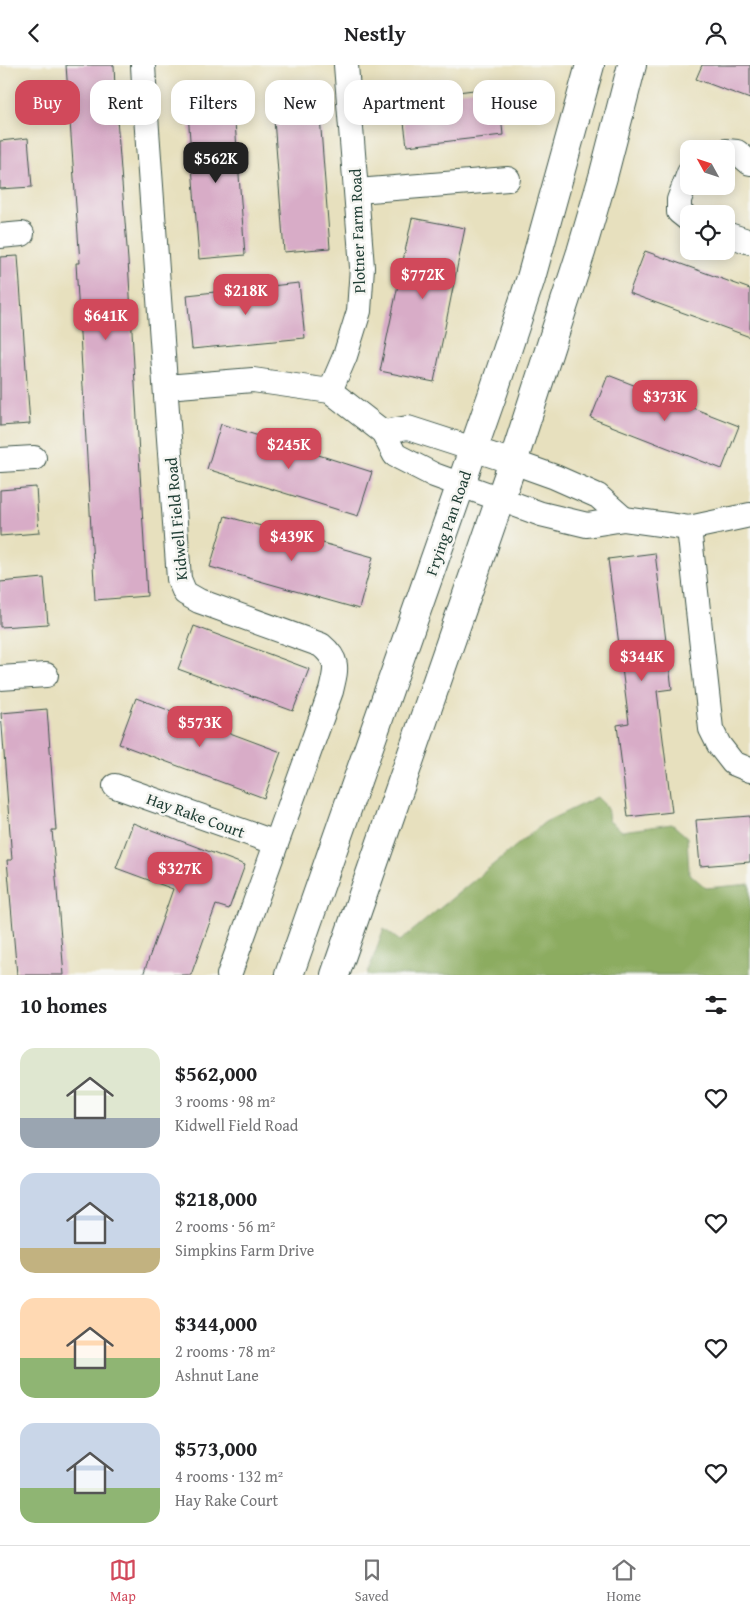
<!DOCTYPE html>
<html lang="en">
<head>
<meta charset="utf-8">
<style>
	body { margin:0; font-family:"Gentium Book Plus",serif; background:#f2f2f2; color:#202124; height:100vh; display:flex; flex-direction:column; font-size:19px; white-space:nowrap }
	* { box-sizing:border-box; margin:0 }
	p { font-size:16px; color:#757577 }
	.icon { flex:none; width:28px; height:28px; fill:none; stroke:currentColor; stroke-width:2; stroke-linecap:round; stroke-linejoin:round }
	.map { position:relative; height:910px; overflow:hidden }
	.details { display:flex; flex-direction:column; background:#fff; flex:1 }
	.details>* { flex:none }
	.guide { position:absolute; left:15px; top:15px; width:720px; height:45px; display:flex; gap:10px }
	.needle { width:32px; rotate:310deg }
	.controls { position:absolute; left:680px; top:75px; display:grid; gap:10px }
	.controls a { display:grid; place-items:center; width:55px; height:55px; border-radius:10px; background:#fff; box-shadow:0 2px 12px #0003; font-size:25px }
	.price { position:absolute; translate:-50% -42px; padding:0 11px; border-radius:10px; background:#d1495b; color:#fff; font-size:16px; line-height:32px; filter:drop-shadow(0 1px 2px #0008) }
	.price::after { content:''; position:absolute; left:50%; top:30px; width:15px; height:11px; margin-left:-8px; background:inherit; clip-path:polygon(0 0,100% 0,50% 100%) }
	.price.on { background:#222; color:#fff }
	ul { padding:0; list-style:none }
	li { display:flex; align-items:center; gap:15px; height:125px; padding:0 20px }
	li span { display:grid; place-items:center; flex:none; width:140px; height:100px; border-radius:15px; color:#555 }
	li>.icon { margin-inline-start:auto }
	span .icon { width:60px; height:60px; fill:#fffc; stroke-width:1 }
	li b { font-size:21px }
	h2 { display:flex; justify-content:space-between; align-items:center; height:60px; padding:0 20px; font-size:21px }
	.pill { padding:0 18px; border-radius:15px; background:#fff; box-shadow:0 2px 12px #0003; font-size:18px; line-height:45px }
	.pill.on { background:#d1495b; color:#fff }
	header { display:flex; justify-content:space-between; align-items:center; height:65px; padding:0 20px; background:#fff; font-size:22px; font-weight:700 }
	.menu { display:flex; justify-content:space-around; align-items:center; height:70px; border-top:1px solid #e0e0e0; background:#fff; font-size:14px; color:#757577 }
	.menu a { display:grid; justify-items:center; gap:2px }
	.menu .on { color:#d1495b }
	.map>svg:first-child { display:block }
</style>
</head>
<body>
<header><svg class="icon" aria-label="back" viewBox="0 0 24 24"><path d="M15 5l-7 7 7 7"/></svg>Nestly<svg class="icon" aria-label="person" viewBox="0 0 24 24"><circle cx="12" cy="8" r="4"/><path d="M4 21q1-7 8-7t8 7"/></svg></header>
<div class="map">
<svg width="750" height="910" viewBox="0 0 750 910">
	<rect width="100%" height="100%" fill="#f6f6f2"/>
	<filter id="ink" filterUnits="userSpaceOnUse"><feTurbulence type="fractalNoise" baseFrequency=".02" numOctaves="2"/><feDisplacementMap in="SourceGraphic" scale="10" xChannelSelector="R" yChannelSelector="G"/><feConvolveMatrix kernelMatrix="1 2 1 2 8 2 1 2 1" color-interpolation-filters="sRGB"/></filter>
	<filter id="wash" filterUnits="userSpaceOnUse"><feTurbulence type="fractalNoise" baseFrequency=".0096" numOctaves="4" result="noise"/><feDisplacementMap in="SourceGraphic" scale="20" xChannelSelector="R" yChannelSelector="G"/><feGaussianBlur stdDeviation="1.12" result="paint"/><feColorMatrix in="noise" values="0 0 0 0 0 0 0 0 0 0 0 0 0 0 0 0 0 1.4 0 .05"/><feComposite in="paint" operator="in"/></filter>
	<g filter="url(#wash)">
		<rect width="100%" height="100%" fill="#e7e0be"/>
		<path fill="#8cac61" stroke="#56744a" d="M 597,732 L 607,742 L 609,756 L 622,766 L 672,759 L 687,772 L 689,808 L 706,823 L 750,819 L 750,910 L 367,910 L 384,864 L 400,876 L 545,757 Z"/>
		<g id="blocks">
			<g fill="#d8acc7">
				<path d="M 66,0 L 114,0 L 115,23 L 100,25 L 103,55 L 117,54 L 128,195 L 147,531 L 95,535 L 76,198 L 80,198 Z"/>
				<path d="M 702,0 L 750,0 L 750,34 L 696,14 Z"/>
				<path d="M 498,22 L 503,70 L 407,81 L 401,34 Z"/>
				<path d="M 319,38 L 330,183 L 284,187 L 273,41 Z"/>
				<path d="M 234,44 L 245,190 L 199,194 L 188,48 Z"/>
				<path d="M 28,73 L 32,122 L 0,124 L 0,76 Z"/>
				<path d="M 412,153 L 465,163 L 434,317 L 380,306 Z"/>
				<path d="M 645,186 L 750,224 L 750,272 L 629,228 Z"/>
				<path d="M 18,191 L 30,359 L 0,361 L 0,192 Z"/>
				<path d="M 299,218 L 305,273 L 192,284 L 187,230 Z"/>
				<path d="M 608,310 L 739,361 L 722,404 L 591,353 Z"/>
				<path d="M 221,359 L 372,407 L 358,451 L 207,404 Z"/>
				<path d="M 36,422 L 39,468 L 0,471 L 0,425 Z"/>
				<path d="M 225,451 L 373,492 L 359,544 L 210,502 Z"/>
				<path d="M 655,488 L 672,624 L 657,626 L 672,747 L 628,752 L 617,660 L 629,658 L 608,494 Z"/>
				<path d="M 44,513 L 48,559 L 0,562 L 0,517 Z"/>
				<path d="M 194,561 L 309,604 L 293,646 L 178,604 Z"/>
				<path d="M 136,633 L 281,687 L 264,733 L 119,679 Z"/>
				<path d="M 47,644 L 56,765 L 52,765 L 64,910 L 17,910 L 7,795 L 12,795 L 1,648 Z"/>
				<path d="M 750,751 L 750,797 L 700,801 L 696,755 Z"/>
				<path d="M 133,758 L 245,800 L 229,844 L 216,840 L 191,910 L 143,910 L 173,824 L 116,803 Z"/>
			</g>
		</g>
	</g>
	<g filter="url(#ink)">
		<use href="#blocks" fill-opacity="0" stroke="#3d5549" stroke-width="1"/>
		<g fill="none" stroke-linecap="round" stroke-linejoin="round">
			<defs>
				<g id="minor">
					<path d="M 143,0 L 145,37 L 179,514 L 185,528 L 199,536 L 321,580 C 340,596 336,604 331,626 L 229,910"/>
					<path d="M 726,86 L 737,87 L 750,98"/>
					<path d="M 689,108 L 679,135 L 679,147 L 689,155"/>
					<path d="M 357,126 L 508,114"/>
					<path d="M 726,169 L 750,177"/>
					<path d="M 0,171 L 22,169"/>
					<path d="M 166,322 L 253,315 L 330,326 L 383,367 L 395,390 L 434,410 L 541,449 L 587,460 L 624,454 L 689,463 L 750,450"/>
					<path d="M 330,326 L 345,291 L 359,246 L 362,202 L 346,0"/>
					<path d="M 383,367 L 408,363 L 513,397 L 555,412 L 598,431 L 624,454"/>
					<path d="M 0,395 L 34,393"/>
					<path d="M 689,463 L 711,664 L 719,680 L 733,698 L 750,705"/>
					<path d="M 0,613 L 46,610"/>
					<path d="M 115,721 L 276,778"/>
				</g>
				<g id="primary">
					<path d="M 289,910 L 494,325 L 531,213 L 590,0"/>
					<path d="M 335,910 L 513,397 L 581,187 L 603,112 L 632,0"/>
				</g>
			</defs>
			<use href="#minor" stroke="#3d5549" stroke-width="26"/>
			<use href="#primary" stroke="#3d5549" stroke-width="30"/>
			<use href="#minor" stroke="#fff" stroke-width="24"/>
			<use href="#primary" stroke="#fff" stroke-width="28"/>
		</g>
	</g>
	<g text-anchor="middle" stroke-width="5" stroke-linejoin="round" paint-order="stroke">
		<g font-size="16" fill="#1f3d34" stroke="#f6f6f2">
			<text transform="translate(357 166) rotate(-92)" y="6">Plotner Farm Road</text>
			<text transform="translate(176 454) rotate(-95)" y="6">Kidwell Field Road</text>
			<text transform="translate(448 458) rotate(-71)" y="6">Frying Pan Road</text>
			<text transform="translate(196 750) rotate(20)" y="6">Hay Rake Court</text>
		</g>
	</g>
</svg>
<div class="controls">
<a><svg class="needle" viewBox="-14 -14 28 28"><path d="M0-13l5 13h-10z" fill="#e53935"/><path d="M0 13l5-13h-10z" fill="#757577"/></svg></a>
<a><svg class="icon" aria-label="locate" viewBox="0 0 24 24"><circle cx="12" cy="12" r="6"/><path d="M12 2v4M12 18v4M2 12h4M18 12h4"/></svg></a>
</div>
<b class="price on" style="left:216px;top:119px">$562K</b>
<b class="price" style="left:423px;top:235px">$772K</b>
<b class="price" style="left:246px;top:251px">$218K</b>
<b class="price" style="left:106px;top:276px">$641K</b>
<b class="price" style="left:665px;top:357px">$373K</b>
<b class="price" style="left:289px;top:405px">$245K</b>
<b class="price" style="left:292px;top:497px">$439K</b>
<b class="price" style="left:642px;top:617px">$344K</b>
<b class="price" style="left:200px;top:683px">$573K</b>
<b class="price" style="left:180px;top:829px">$327K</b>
<div class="guide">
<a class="pill on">Buy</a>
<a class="pill">Rent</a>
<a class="pill">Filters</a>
<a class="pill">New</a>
<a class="pill">Apartment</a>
<a class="pill">House</a>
</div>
</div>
<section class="details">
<h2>10 homes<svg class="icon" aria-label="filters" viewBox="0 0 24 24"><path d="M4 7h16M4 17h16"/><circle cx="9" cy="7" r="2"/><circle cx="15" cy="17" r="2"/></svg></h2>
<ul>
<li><span style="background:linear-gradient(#dfe7d0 70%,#9aa5b1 0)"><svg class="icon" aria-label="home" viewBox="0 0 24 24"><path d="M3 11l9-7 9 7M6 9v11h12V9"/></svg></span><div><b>$562,000</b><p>3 rooms · 98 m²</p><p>Kidwell Field Road</p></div><svg class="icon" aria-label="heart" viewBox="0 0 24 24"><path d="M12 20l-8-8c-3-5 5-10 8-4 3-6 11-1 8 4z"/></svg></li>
<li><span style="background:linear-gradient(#c9d6e8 75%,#c2b280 0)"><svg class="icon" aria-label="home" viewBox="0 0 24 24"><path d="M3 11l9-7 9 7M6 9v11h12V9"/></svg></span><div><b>$218,000</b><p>2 rooms · 56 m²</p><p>Simpkins Farm Drive</p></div><svg class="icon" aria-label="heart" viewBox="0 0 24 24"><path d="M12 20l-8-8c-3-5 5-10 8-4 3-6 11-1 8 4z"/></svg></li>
<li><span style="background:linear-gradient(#ffd9b3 60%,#8fb573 0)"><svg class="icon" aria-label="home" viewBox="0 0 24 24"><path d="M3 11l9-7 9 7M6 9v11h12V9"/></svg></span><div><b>$344,000</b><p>2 rooms · 78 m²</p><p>Ashnut Lane</p></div><svg class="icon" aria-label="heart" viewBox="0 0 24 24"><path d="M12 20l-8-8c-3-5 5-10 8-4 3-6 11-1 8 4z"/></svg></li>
<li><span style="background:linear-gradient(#c9d6e8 65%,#8fb573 0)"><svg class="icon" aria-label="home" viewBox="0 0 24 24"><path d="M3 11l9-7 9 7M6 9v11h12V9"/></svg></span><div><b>$573,000</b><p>4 rooms · 132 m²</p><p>Hay Rake Court</p></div><svg class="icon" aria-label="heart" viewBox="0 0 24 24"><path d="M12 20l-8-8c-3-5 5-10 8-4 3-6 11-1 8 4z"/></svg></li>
</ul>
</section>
<nav class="menu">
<a class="on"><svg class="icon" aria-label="map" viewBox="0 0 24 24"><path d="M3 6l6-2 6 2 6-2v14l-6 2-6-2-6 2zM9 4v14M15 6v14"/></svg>Map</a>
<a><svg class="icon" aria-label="saved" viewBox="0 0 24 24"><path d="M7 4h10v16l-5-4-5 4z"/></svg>Saved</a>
<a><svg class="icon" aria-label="home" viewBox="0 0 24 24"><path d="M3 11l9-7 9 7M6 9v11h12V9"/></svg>Home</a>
</nav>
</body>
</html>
